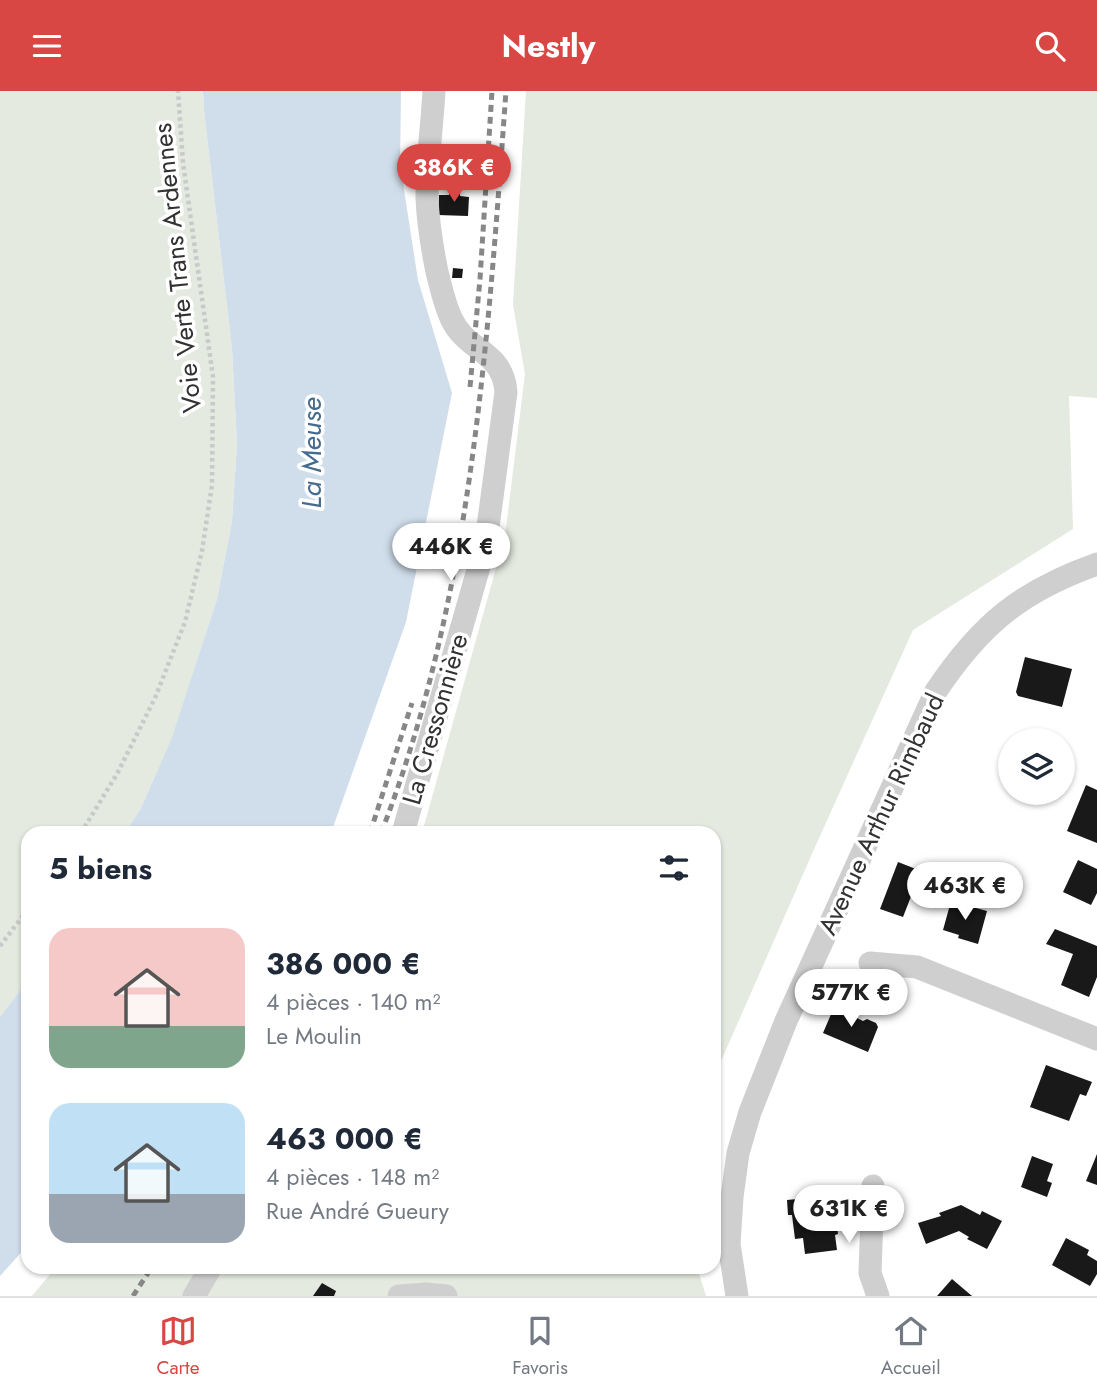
<!DOCTYPE html>
<html lang="fr">
<head>
<meta charset="utf-8">
<style>
	body { margin:0; font-family:Jost,sans-serif; background:#f6f6f7; color:#1f2937; height:100vh; display:flex; flex-direction:column; font-size:26px; white-space:nowrap }
	* { box-sizing:border-box; margin:0 }
	p { font-size:23px; color:#747a83 }
	.icon { flex:none; width:38px; height:38px; fill:none; stroke:currentColor; stroke-width:2; stroke-linecap:round; stroke-linejoin:round }
	.map { position:relative; flex:1; overflow:hidden }
	.panel { position:absolute; left:21px; top:735px; width:700px; height:448px; display:flex; flex-direction:column; background:#fff; border-radius:21px; box-shadow:0 2px 5px #0004 }
	.panel>* { flex:none }
	.controls { position:absolute; left:998px; top:637px; display:grid; gap:14px }
	.controls a { display:grid; place-items:center; width:77px; height:77px; border-radius:50%; background:#fff; box-shadow:0 2px 5px #0004; font-size:35px }
	.price { position:absolute; translate:-50% -60px; padding:0 16px; border-radius:24px; background:#fff; color:#222; font-size:23px; line-height:46px; filter:drop-shadow(0 2px 4px #0008) }
	.price::after { content:''; position:absolute; left:50%; top:42px; width:21px; height:16px; margin-left:-10px; background:inherit; clip-path:polygon(0 0,100% 0,50% 100%) }
	.price.current { background:#d94744; color:#fff }
	ul { padding:0; list-style:none }
	li { display:flex; align-items:center; gap:21px; height:175px; padding:0 28px }
	li span { display:grid; place-items:center; flex:none; width:196px; height:140px; border-radius:21px; color:#555 }
	li>.icon { margin-inline-start:auto }
	span .icon { width:84px; height:84px; fill:#fffc; stroke-width:1 }
	li b { font-size:30px }
	h2 { display:flex; justify-content:space-between; align-items:center; height:84px; padding:0 28px; font-size:30px }
	header { display:flex; justify-content:space-between; align-items:center; height:91px; padding:0 28px; background:#d94744; color:#fff; font-size:32px; font-weight:700 }
	.tabs { display:flex; justify-content:space-around; align-items:center; height:98px; border-top:2px solid #e0e1e3; background:#fff; font-size:19px; color:#747a83 }
	.tabs a { display:grid; justify-items:center; gap:4px }
	.tabs .current { color:#d94744 }
	.map>svg:first-child { display:block }
</style>
</head>
<body>
<header><svg class="icon" aria-label="menu" viewBox="0 0 24 24"><path d="M4 6h16M4 12h16M4 18h16"/></svg>Nestly<svg class="icon" aria-label="search" viewBox="0 0 24 24"><circle cx="10" cy="10" r="6"/><path d="M15 15l6 6"/></svg></header>
<div class="map">
<svg width="1097" height="1205" viewBox="0 0 1097 1205">
	<rect width="100%" height="100%" fill="#fff"/>
	<g fill="#e4eadf">
		<path d="M 0,0 L 203,0 L 204,20 L 232,258 L 237,353 L 232,430 L 217,508 L 171,650 L 141,717 L 125,742 L 28,742 L 28,889 L 0,926 Z"/>
		<path d="M 526,0 L 1097,0 L 1097,307 L 1069,305 L 1073,438 L 913,539 L 815,756 L 714,986 L 714,742 L 422,742 L 505,445 L 525,283 L 513,214 Z"/>
		<path d="M 56,1176 L 697,1176 L 706,1205 L 32,1205 Z"/>
	</g>
	<g fill="#d0deeb">
		<path d="M 203,0 L 401,0 L 400,73 L 418,189 L 452,302 L 406,531 L 331,742 L 125,742 L 141,717 L 171,649 L 217,508 L 232,430 L 237,353 L 232,258 L 204,20 Z"/>
		<path d="M 28,889 L 28,1154 L 0,1185 L 0,926 Z"/>
	</g>
	<g fill="#191919">
		<path d="M 449,97 L 460,97 L 460,105 L 469,106 L 468,125 L 438,124 L 439,104 L 449,104 Z"/>
		<path d="M 453,177 L 463,178 L 462,187 L 452,187 Z"/>
		<path d="M 1025,566 L 1072,578 L 1062,616 L 1018,605 L 1016,601 Z"/>
		<path d="M 1086,694 L 1097,699 L 1097,752 L 1067,740 Z"/>
		<path d="M 1078,769 L 1097,778 L 1097,802 L 1091,814 L 1063,801 Z"/>
		<path d="M 898,771 L 921,780 L 903,826 L 880,818 Z"/>
		<path d="M 951,810 L 987,820 L 978,853 L 958,847 L 959,844 L 943,839 Z"/>
		<path d="M 1055,838 L 1097,855 L 1097,886 L 1089,906 L 1061,894 L 1073,863 L 1046,853 Z"/>
		<path d="M 835,914 L 856,923 L 855,926 L 863,930 L 867,928 L 876,932 L 878,936 L 868,961 L 823,942 Z"/>
		<path d="M 1046,974 L 1092,991 L 1086,1005 L 1080,1003 L 1069,1030 L 1030,1016 Z"/>
		<path d="M 1097,1063 L 1097,1094 L 1086,1090 Z"/>
		<path d="M 1032,1065 L 1053,1073 L 1047,1090 L 1052,1092 L 1047,1106 L 1021,1096 Z"/>
		<path d="M 828,1105 L 829,1119 L 835,1118 L 838,1143 L 835,1144 L 837,1159 L 805,1163 L 803,1147 L 795,1148 L 792,1124 L 788,1124 L 787,1109 Z"/>
		<path d="M 961,1114 L 980,1124 L 982,1120 L 1002,1130 L 987,1158 L 967,1148 L 969,1146 L 959,1140 L 926,1153 L 918,1132 L 941,1125 L 939,1122 Z"/>
		<path d="M 1066,1147 L 1089,1159 L 1087,1164 L 1097,1170 L 1097,1183 L 1090,1195 L 1052,1174 Z"/>
		<path d="M 952,1188 L 972,1205 L 937,1205 Z"/>
		<path d="M 322,1192 L 336,1200 L 334,1205 L 313,1205 Z"/>
	</g>
	<g fill="none" stroke-linecap="round" stroke-linejoin="round">
		<g stroke="#c9c9c9" stroke-width="4.5" stroke-dasharray="3.5 3.5" stroke-linecap="butt">
			<path d="M 81,742 L 117,683 L 155,607 L 185,531 L 202,460 L 212,394 L 213,286 L 183,72 L 178,0"/>
			<path d="M 0,855 L 28,818"/>
		</g>
		<g stroke="#cfcfcf" stroke-width="23">
			<path d="M 403,742 L 486,451 L 506,301 C 503,259 466,261 451,227 C 444,212 441,196 437,181 C 432,156 428,132 427,107 C 427,71 432,35 434,0"/>
			<path d="M 870,872 L 917,876 L 1097,948"/>
			<path d="M 873,1095 L 870,1182 L 878,1205"/>
			<path d="M 194,1205 L 211,1176"/>
			<path d="M 399,1205 L 426,1203 L 446,1205"/>
			<path d="M 737,1205 L 729,1153 L 732,1106 L 738,1062 L 750,1021 L 786,930 L 936,600 C 981,533 1021,500 1097,473"/>
		</g>
		<g stroke="#878787" stroke-width="5" stroke-dasharray="7 5" stroke-linecap="butt">
			<path d="M 470,296 L 480,188 L 492,0"/>
			<path d="M 370,742 L 412,612"/>
			<path d="M 381,742 C 472,510 488,247 506,0"/>
			<path d="M 133,1205 L 152,1176"/>
		</g>
	</g>
	<g text-anchor="middle" stroke-width="7" stroke-linejoin="round" paint-order="stroke">
		<g font-size="26" fill="#323232" stroke="#fff">
			<text transform="translate(177 177) rotate(-96)" y="9">Voie Verte Trans Ardennes</text>
			<text transform="translate(435 628) rotate(-74)" y="9">La Cressonnière</text>
			<text transform="translate(881 723) rotate(-65)" y="9">Avenue Arthur Rimbaud</text>
		</g>
		<g font-size="28" font-style="italic" fill="#456c8f" stroke="#fff">
			<text transform="translate(311 362) rotate(-90)" y="10">La Meuse</text>
		</g>
	</g>
</svg>
<div class="controls">
<a><svg class="icon" aria-label="layers" viewBox="0 0 24 24"><path d="M12 4l9 5-9 5-9-5zM3 14l9 5 9-5"/></svg></a>
</div>
<b class="price current" style="left:454px;top:113px">386K €</b>
<b class="price" style="left:451px;top:492px">446K €</b>
<b class="price" style="left:965px;top:831px">463K €</b>
<b class="price" style="left:851px;top:938px">577K €</b>
<b class="price" style="left:849px;top:1154px">631K €</b>
<section class="panel">
<h2>5 biens<svg class="icon" aria-label="filters" viewBox="0 0 24 24"><path d="M4 7h16M4 17h16"/><circle cx="9" cy="7" r="2"/><circle cx="15" cy="17" r="2"/></svg></h2>
<ul>
<li><span style="background:linear-gradient(#f6c9c9 70%,#7fa58c 0)"><svg class="icon" aria-label="home" viewBox="0 0 24 24"><path d="M3 11l9-7 9 7M6 9v11h12V9"/></svg></span><div><b>386 000 €</b><p>4 pièces · 140 m²</p><p>Le Moulin</p></div></li>
<li><span style="background:linear-gradient(#bfe0f5 65%,#9aa5b1 0)"><svg class="icon" aria-label="home" viewBox="0 0 24 24"><path d="M3 11l9-7 9 7M6 9v11h12V9"/></svg></span><div><b>463 000 €</b><p>4 pièces · 148 m²</p><p>Rue André Gueury</p></div></li>
</ul>
</section>
</div>
<nav class="tabs">
<a class="current"><svg class="icon" aria-label="map" viewBox="0 0 24 24"><path d="M3 6l6-2 6 2 6-2v14l-6 2-6-2-6 2zM9 4v14M15 6v14"/></svg>Carte</a>
<a><svg class="icon" aria-label="saved" viewBox="0 0 24 24"><path d="M7 4h10v16l-5-4-5 4z"/></svg>Favoris</a>
<a><svg class="icon" aria-label="home" viewBox="0 0 24 24"><path d="M3 11l9-7 9 7M6 9v11h12V9"/></svg>Accueil</a>
</nav>
</body>
</html>
